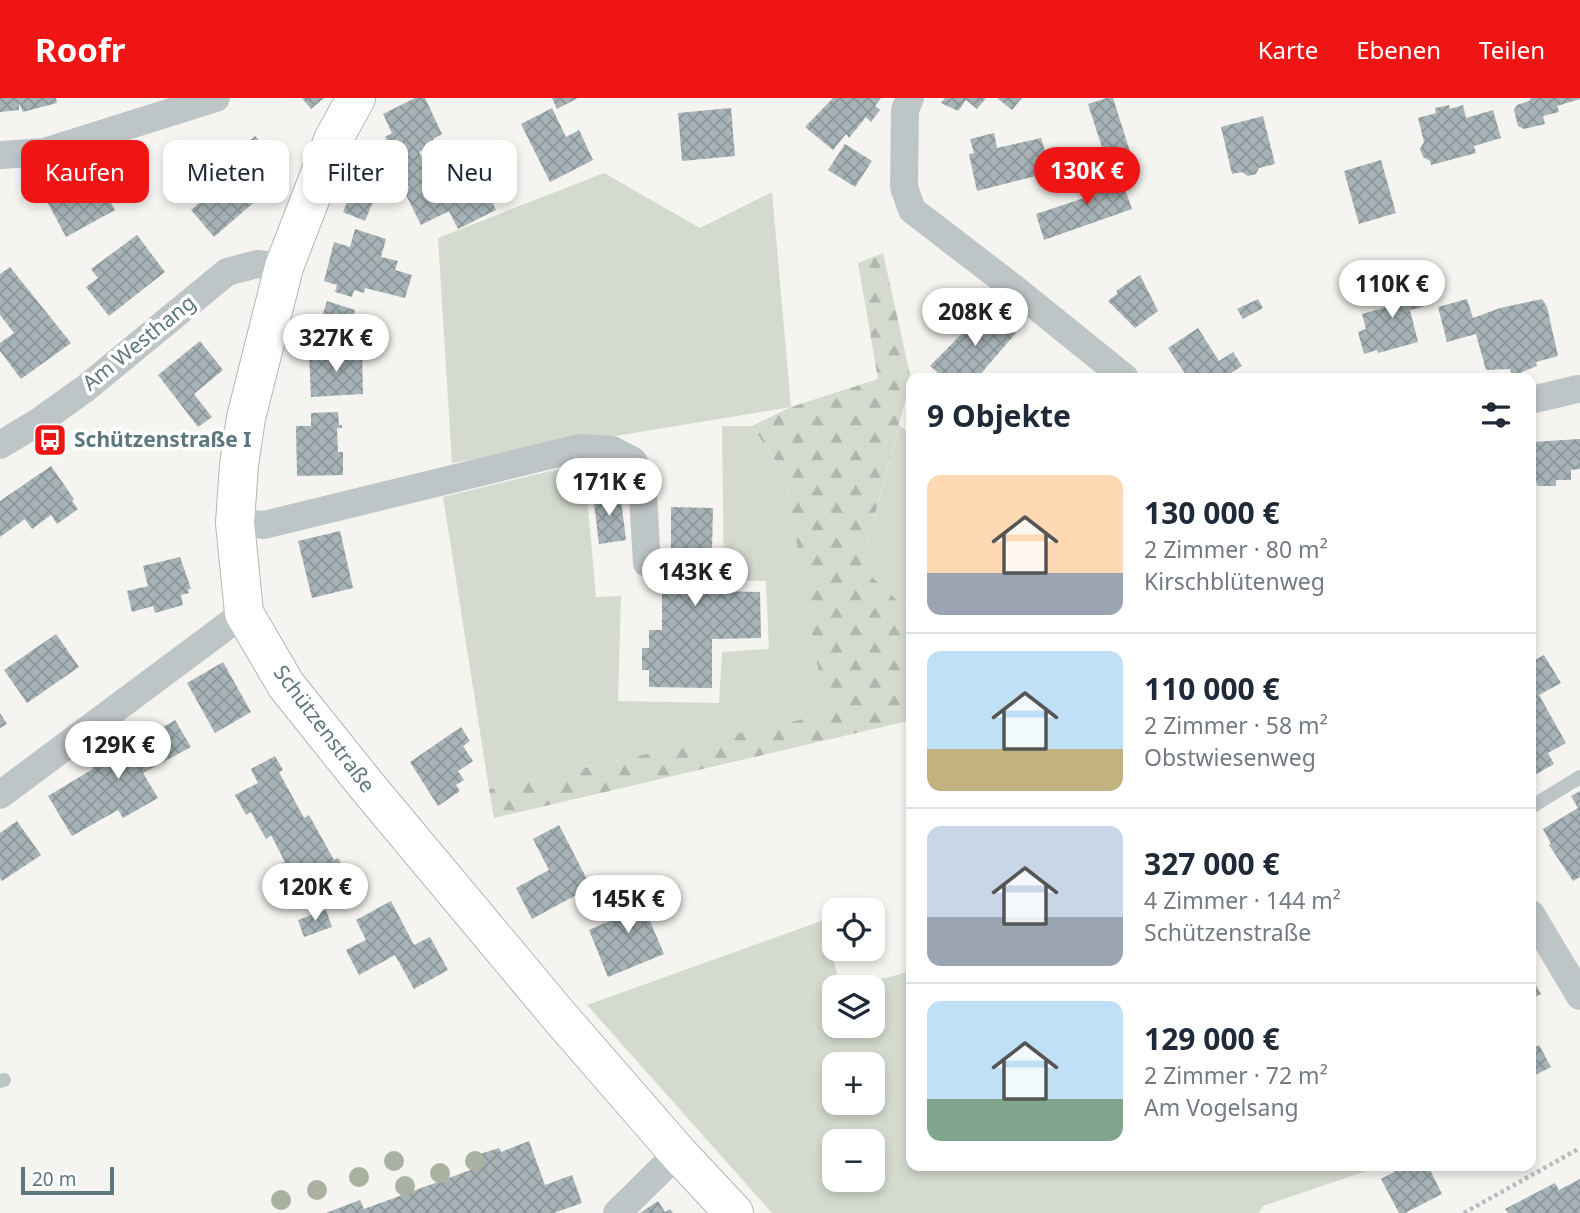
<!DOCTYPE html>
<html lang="de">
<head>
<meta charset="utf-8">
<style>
	body { margin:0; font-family:"Noto Sans",sans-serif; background:#f2f2f3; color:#1f2937; height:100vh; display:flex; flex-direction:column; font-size:26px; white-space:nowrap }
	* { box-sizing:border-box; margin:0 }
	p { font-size:23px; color:#747a83 }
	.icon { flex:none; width:38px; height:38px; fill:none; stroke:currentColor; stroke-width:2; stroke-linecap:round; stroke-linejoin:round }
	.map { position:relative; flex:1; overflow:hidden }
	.drawer { position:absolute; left:906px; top:275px; width:630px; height:798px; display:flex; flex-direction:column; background:#fff; border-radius:14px; box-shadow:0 4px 10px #0003 }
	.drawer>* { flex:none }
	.banner { position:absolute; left:21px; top:42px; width:665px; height:63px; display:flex; gap:14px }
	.tools { position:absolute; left:822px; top:800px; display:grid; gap:14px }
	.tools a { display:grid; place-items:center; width:63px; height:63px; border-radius:14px; background:#fff; box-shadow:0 4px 10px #0003; font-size:35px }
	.scale { position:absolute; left:21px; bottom:18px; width:93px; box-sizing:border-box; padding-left:7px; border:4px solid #5d777e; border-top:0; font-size:19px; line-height:24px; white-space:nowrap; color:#5d777e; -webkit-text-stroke:5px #fff; paint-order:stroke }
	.price { position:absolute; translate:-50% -60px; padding:0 16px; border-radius:24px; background:#fff; color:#222; font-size:23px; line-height:46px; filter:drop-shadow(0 2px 4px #0008) }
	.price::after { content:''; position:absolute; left:50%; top:42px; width:21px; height:16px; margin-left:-10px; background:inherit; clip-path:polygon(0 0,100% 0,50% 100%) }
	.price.on { background:#f01515; color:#fff }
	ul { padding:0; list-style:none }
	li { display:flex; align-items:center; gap:21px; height:175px; padding:0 21px }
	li+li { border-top:2px solid #e0e1e3 }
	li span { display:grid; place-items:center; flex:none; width:196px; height:140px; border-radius:14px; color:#555 }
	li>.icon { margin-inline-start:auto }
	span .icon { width:84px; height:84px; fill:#fffc; stroke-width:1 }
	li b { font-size:30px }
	h2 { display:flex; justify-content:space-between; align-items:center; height:84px; padding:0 21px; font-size:30px }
	.pill { padding:0 24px; border-radius:14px; background:#fff; box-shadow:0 4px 10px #0003; font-size:24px; line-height:63px }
	.pill.on { background:#f01515; color:#fff }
	header { display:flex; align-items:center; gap:42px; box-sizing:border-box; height:98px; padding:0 35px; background:#f01515; color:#fff }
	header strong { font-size:33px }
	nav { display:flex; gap:38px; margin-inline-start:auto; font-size:24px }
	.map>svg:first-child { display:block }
</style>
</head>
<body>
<header>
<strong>Roofr</strong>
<nav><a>Karte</a><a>Ebenen</a><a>Teilen</a></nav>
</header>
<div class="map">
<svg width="1580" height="1115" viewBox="0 0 1580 1115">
	<defs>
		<pattern id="forest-firs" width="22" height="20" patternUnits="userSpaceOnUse" patternTransform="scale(1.75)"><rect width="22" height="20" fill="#d5dacf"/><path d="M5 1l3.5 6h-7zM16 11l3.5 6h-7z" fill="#b0b6ad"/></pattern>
		<pattern id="building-cross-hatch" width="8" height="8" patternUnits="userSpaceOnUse" patternTransform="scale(1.75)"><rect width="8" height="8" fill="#a7b3b6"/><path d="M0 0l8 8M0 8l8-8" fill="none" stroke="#8b9699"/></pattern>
	</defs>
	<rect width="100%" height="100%" fill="#f5f4f0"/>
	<g fill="#d5dacf" fill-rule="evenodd">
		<path d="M 604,75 L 700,130 L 772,94 L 791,309 L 452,365 L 438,140 Z"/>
		<path d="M 899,327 L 912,338 L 912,516 L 861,469 Z"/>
		<path d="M 722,328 L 752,328 L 785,377 L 827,616 L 489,691 L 443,399 L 584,365 L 596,499 L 621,498 L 618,603 L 719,605 L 722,554 L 769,551 L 766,483 L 724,483 Z"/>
		<path d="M 824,822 L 840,889 L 835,889 L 835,928 L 873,928 L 873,889 L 851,889 L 912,873 L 912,1068 L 1381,1068 L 1263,1108 L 1259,1115 L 772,1115 L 587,907 ZM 835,966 L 873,966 L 873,1004 L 835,1004 ZM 835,1043 L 873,1043 L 873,1082 L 835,1082 Z"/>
	</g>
	<path fill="url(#forest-firs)" d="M 883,155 L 911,281 L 861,469 L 912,516 L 912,622 L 494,720 L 489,691 L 826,616 L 785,377 L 752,328 L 791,309 L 878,281 L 858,165 Z"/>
	<g fill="url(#building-cross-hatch)">
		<path d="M 0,0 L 56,0 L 57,5 L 23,14 L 19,5 L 19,12 L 0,14 Z"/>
		<path d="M 302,0 L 324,0 L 311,11 Z"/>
		<path d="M 415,0 L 425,0 L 442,36 L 433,41 L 436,45 L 419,54 L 444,103 L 482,84 L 496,112 L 458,131 L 449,113 L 421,127 L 403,91 L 409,89 L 385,39 L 392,35 L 383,16 Z"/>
		<path d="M 552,0 L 578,0 L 557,11 Z"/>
		<path d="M 833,0 L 881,0 L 875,8 L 880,12 L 871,24 L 866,19 L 849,40 L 846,36 L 833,52 L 805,29 Z"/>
		<path d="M 945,0 L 986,0 L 977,11 L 966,2 L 958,13 L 941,5 Z"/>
		<path d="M 997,0 L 1022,0 L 1012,12 Z"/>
		<path d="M 1107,0 L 1113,0 L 1133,63 L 1109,71 L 1088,6 Z"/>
		<path d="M 1531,0 L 1580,0 L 1580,1 L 1557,8 L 1559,14 L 1543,18 L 1545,26 L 1524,31 L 1518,28 L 1514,12 L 1517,7 L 1529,3 Z"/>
		<path d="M 1449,7 L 1450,11 L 1463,7 L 1466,20 L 1493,12 L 1501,40 L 1474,48 L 1476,55 L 1431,67 L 1430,63 L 1423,59 L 1420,51 L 1424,44 L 1418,20 L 1436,15 L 1435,10 Z"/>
		<path d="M 552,10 L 566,39 L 579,32 L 593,62 L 550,84 L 521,26 Z"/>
		<path d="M 731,10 L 735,58 L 682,63 L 678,15 Z"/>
		<path d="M 1263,18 L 1275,66 L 1259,70 L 1256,76 L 1248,78 L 1242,74 L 1232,76 L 1221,29 Z"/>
		<path d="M 994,35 L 997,50 L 1041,40 L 1052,74 L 977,93 L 969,56 L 974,55 L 970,41 Z"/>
		<path d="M 255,38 L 280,65 L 268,76 L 276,85 L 214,139 L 191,112 L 213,93 L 207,86 L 245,52 L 243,49 Z"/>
		<path d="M 845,46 L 872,63 L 855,89 L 828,72 Z"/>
		<path d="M 506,56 L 514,72 L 499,80 L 491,63 Z"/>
		<path d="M 1381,62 L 1396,115 L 1359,126 L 1344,73 Z"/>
		<path d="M 89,65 L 115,112 L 66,139 L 41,92 Z"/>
		<path d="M 1109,73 L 1111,79 L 1120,77 L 1132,111 L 1044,142 L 1036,116 L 1093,97 L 1087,79 Z"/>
		<path d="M 351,95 L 373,104 L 365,123 L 343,114 Z"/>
		<path d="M 355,131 L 386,141 L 381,159 L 398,163 L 395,172 L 412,177 L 405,200 L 365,190 L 364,195 L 354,192 L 352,199 L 335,194 L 337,187 L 324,183 L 334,144 L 350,149 Z"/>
		<path d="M 137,137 L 165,174 L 109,218 L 86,189 L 98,180 L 91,171 Z"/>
		<path d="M 10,169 L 71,245 L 21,281 L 0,253 L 0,245 L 14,235 L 0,217 L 0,176 Z"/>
		<path d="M 1140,177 L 1158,213 L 1135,230 L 1108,203 L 1118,195 L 1116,193 Z"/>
		<path d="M 1415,181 L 1423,209 L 1410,212 L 1418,244 L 1378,255 L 1377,252 L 1364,256 L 1358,234 L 1366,231 L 1362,216 L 1387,209 L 1382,191 Z"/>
		<path d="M 1258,201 L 1263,210 L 1243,221 L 1237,211 Z"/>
		<path d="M 1467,201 L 1473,220 L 1500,210 L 1542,201 L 1547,209 L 1558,258 L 1536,264 L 1537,268 L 1520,275 L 1511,276 L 1510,271 L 1486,272 L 1476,236 L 1447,244 L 1438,209 Z"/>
		<path d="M 327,203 L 355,212 L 349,231 L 321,222 Z"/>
		<path d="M 989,208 L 1016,235 L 977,280 L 944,280 L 930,268 Z"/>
		<path d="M 1198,230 L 1219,263 L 1233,254 L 1242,268 L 1223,280 L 1188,280 L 1168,250 Z"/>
		<path d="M 200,243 L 223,272 L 194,296 L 212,319 L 198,329 L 158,277 Z"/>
		<path d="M 362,253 L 363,296 L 311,299 L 309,255 Z"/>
		<path d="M 338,314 L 339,327 L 342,327 L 342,330 L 337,330 L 338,354 L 343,354 L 343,377 L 297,378 L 296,328 L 311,328 L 311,315 Z"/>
		<path d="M 1580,341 L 1580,371 L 1571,372 L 1571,382 L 1556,382 L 1556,388 L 1537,388 L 1536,382 L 1531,382 L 1531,344 Z"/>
		<path d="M 51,368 L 74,401 L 72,403 L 78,411 L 57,426 L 51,417 L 32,431 L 25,421 L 0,439 L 0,403 Z"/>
		<path d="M 620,393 L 626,442 L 599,446 L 593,397 Z"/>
		<path d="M 671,409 L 713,410 L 711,493 L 760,494 L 761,540 L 712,541 L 712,590 L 649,589 L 649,572 L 642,572 L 642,550 L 649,550 L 649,532 L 662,532 L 662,471 L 671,471 Z"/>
		<path d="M 340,433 L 353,490 L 312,500 L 298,443 Z"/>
		<path d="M 180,459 L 191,491 L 188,491 L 189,495 L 181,497 L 183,507 L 155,515 L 153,508 L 132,514 L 127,493 L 148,488 L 143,468 Z"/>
		<path d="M 56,536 L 79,569 L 27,605 L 4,572 Z"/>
		<path d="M 1544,557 L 1561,585 L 1539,597 L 1566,645 L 1548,655 L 1554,666 L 1531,679 L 1531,564 Z"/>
		<path d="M 223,564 L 251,614 L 215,635 L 187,585 Z"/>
		<path d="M 0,615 L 7,626 L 0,630 Z"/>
		<path d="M 175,622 L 191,649 L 143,675 L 158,700 L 123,720 L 118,712 L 72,738 L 48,698 L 93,671 L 92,668 L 126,647 L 128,650 Z"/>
		<path d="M 461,629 L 470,643 L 463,648 L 473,663 L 458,673 L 464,682 L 456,687 L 460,693 L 438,708 L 410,664 Z"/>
		<path d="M 275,658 L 283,672 L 279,674 L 304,720 L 309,717 L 334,762 L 338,760 L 353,787 L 326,796 L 314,774 L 291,785 L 280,766 L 285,764 L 271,737 L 266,741 L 251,714 L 246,717 L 235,697 L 258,685 L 251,671 Z"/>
		<path d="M 1580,693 L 1580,779 L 1573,783 L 1549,747 L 1551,746 L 1543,731 L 1578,710 L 1571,698 Z"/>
		<path d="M 17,723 L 41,757 L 2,783 L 0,780 L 0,735 Z"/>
		<path d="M 559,727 L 591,789 L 532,821 L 516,790 L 549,772 L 533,741 Z"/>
		<path d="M 644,786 L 652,806 L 644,809 L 664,856 L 608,879 L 589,832 L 626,816 L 617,795 Z"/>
		<path d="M 391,803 L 414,847 L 430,839 L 448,872 L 414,891 L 395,857 L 359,877 L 346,852 L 366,842 L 356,822 Z"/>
		<path d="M 326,812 L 332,829 L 304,839 L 298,822 Z"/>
		<path d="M 1531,878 L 1541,896 L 1531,901 Z"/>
		<path d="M 1539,947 L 1551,969 L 1531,979 L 1531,952 Z"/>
		<path d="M 529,1043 L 545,1087 L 572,1077 L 582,1105 L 554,1115 L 326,1115 L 360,1102 L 364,1111 L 484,1067 L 480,1056 L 499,1050 L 501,1054 Z"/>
		<path d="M 1405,1068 L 1428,1068 L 1442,1096 L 1405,1115 L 1399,1115 L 1381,1081 Z"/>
		<path d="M 1580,1081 L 1580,1115 L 1508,1115 L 1505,1111 L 1555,1085 L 1559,1092 Z"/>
		<path d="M 658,1103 L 665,1114 L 670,1111 L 673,1115 L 640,1115 Z"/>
	</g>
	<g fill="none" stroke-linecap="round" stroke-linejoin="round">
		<defs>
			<path id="secondary" d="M 356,0 L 333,42 L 284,169 L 246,320 L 239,367 L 235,425 L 244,515 L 286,587 L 366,687 L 559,918 L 678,1055 L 734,1115"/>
		</defs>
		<use href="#secondary" stroke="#aeb7ba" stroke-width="40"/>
		<path stroke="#b6bbbd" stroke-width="4.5" stroke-dasharray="3.5 3.5" stroke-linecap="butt" d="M 1464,1115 L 1580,1050"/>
		<g stroke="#bec5c7" stroke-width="14">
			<path d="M 1531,709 L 1580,679"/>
			<path d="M 0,983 L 4,982"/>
		</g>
		<g stroke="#bec5c7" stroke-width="28">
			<path d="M 910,0 L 905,12 L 904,89 L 912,112 L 1011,188 L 1125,280"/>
			<path d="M 0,57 L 44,54 L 216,0"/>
			<path d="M 1531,302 L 1577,291"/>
			<path d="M 0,347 L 40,323 L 86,290 L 227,174 L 257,166 L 284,169"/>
			<path d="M 235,425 L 264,427 L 579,350 L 612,352 L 633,363 L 642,382 L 647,465"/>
			<path d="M 0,697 L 244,515"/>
			<path d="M 1531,816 L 1580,898"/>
			<path d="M 617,1115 L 678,1055"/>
		</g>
		<use href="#secondary" stroke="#fff" stroke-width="38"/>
	</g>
	<g fill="#aab1a1">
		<circle cx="394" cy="1063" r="10"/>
		<circle cx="475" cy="1063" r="10"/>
		<circle cx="440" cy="1075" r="10"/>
		<circle cx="359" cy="1079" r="10"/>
		<circle cx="405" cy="1088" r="10"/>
		<circle cx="317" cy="1092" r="10"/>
		<circle cx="281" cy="1102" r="10"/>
	</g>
	<defs>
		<symbol id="bus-square" viewBox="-11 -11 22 22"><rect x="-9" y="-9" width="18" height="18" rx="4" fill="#f01515" stroke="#fff"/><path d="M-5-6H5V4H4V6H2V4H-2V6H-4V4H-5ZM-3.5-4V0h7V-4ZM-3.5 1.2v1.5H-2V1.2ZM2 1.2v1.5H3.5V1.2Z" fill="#fff"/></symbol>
	</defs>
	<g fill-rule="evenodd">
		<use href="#bus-square" x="31" y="323" width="38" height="38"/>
	</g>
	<g text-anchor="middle" stroke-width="7" stroke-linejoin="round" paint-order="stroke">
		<g font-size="21" fill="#5d777e" stroke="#fff">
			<text transform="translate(139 245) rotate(-39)" y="7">Am Westhang</text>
			<text transform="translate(324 631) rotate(53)" y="7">Schützenstraße</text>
		</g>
		<g font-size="21" font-weight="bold" fill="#5d777e" stroke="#fff" text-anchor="start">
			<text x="74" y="349">Schützenstraße I</text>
		</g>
	</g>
</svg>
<div class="tools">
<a><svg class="icon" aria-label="locate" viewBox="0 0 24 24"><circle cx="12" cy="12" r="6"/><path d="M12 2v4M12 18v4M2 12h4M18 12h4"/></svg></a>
<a><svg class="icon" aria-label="layers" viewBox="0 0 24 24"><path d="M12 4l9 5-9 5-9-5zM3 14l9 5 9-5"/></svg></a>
<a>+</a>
<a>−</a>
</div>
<div class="scale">20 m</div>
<b class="price on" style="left:1087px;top:109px">130K €</b>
<b class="price" style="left:1392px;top:222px">110K €</b>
<b class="price" style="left:975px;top:250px">208K €</b>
<b class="price" style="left:336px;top:276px">327K €</b>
<b class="price" style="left:609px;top:420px">171K €</b>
<b class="price" style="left:695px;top:510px">143K €</b>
<b class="price" style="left:118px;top:683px">129K €</b>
<b class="price" style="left:315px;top:825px">120K €</b>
<b class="price" style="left:628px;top:837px">145K €</b>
<div class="banner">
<a class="pill on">Kaufen</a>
<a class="pill">Mieten</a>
<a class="pill">Filter</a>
<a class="pill">Neu</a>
</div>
<section class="drawer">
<h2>9 Objekte<svg class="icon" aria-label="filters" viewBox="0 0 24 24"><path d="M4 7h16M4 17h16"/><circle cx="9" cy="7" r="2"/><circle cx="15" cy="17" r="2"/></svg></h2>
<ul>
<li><span style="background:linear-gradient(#ffd9b3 70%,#9aa5b1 0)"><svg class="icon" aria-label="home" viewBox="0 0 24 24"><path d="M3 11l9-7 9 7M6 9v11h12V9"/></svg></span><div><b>130 000 €</b><p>2 Zimmer · 80 m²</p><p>Kirschblütenweg</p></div></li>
<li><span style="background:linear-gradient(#bfe0f5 70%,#c2b280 0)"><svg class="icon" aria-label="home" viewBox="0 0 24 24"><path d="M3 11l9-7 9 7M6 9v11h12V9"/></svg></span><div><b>110 000 €</b><p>2 Zimmer · 58 m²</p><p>Obstwiesenweg</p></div></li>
<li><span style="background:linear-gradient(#c9d6e8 65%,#9aa5b1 0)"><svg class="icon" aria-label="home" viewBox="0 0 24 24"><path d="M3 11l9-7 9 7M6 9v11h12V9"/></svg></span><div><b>327 000 €</b><p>4 Zimmer · 144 m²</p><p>Schützenstraße</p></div></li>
<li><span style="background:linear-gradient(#bfe0f5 70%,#7fa58c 0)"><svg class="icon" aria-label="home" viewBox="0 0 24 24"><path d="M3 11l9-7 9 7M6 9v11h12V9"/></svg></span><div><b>129 000 €</b><p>2 Zimmer · 72 m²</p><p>Am Vogelsang</p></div></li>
</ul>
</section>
</div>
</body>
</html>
